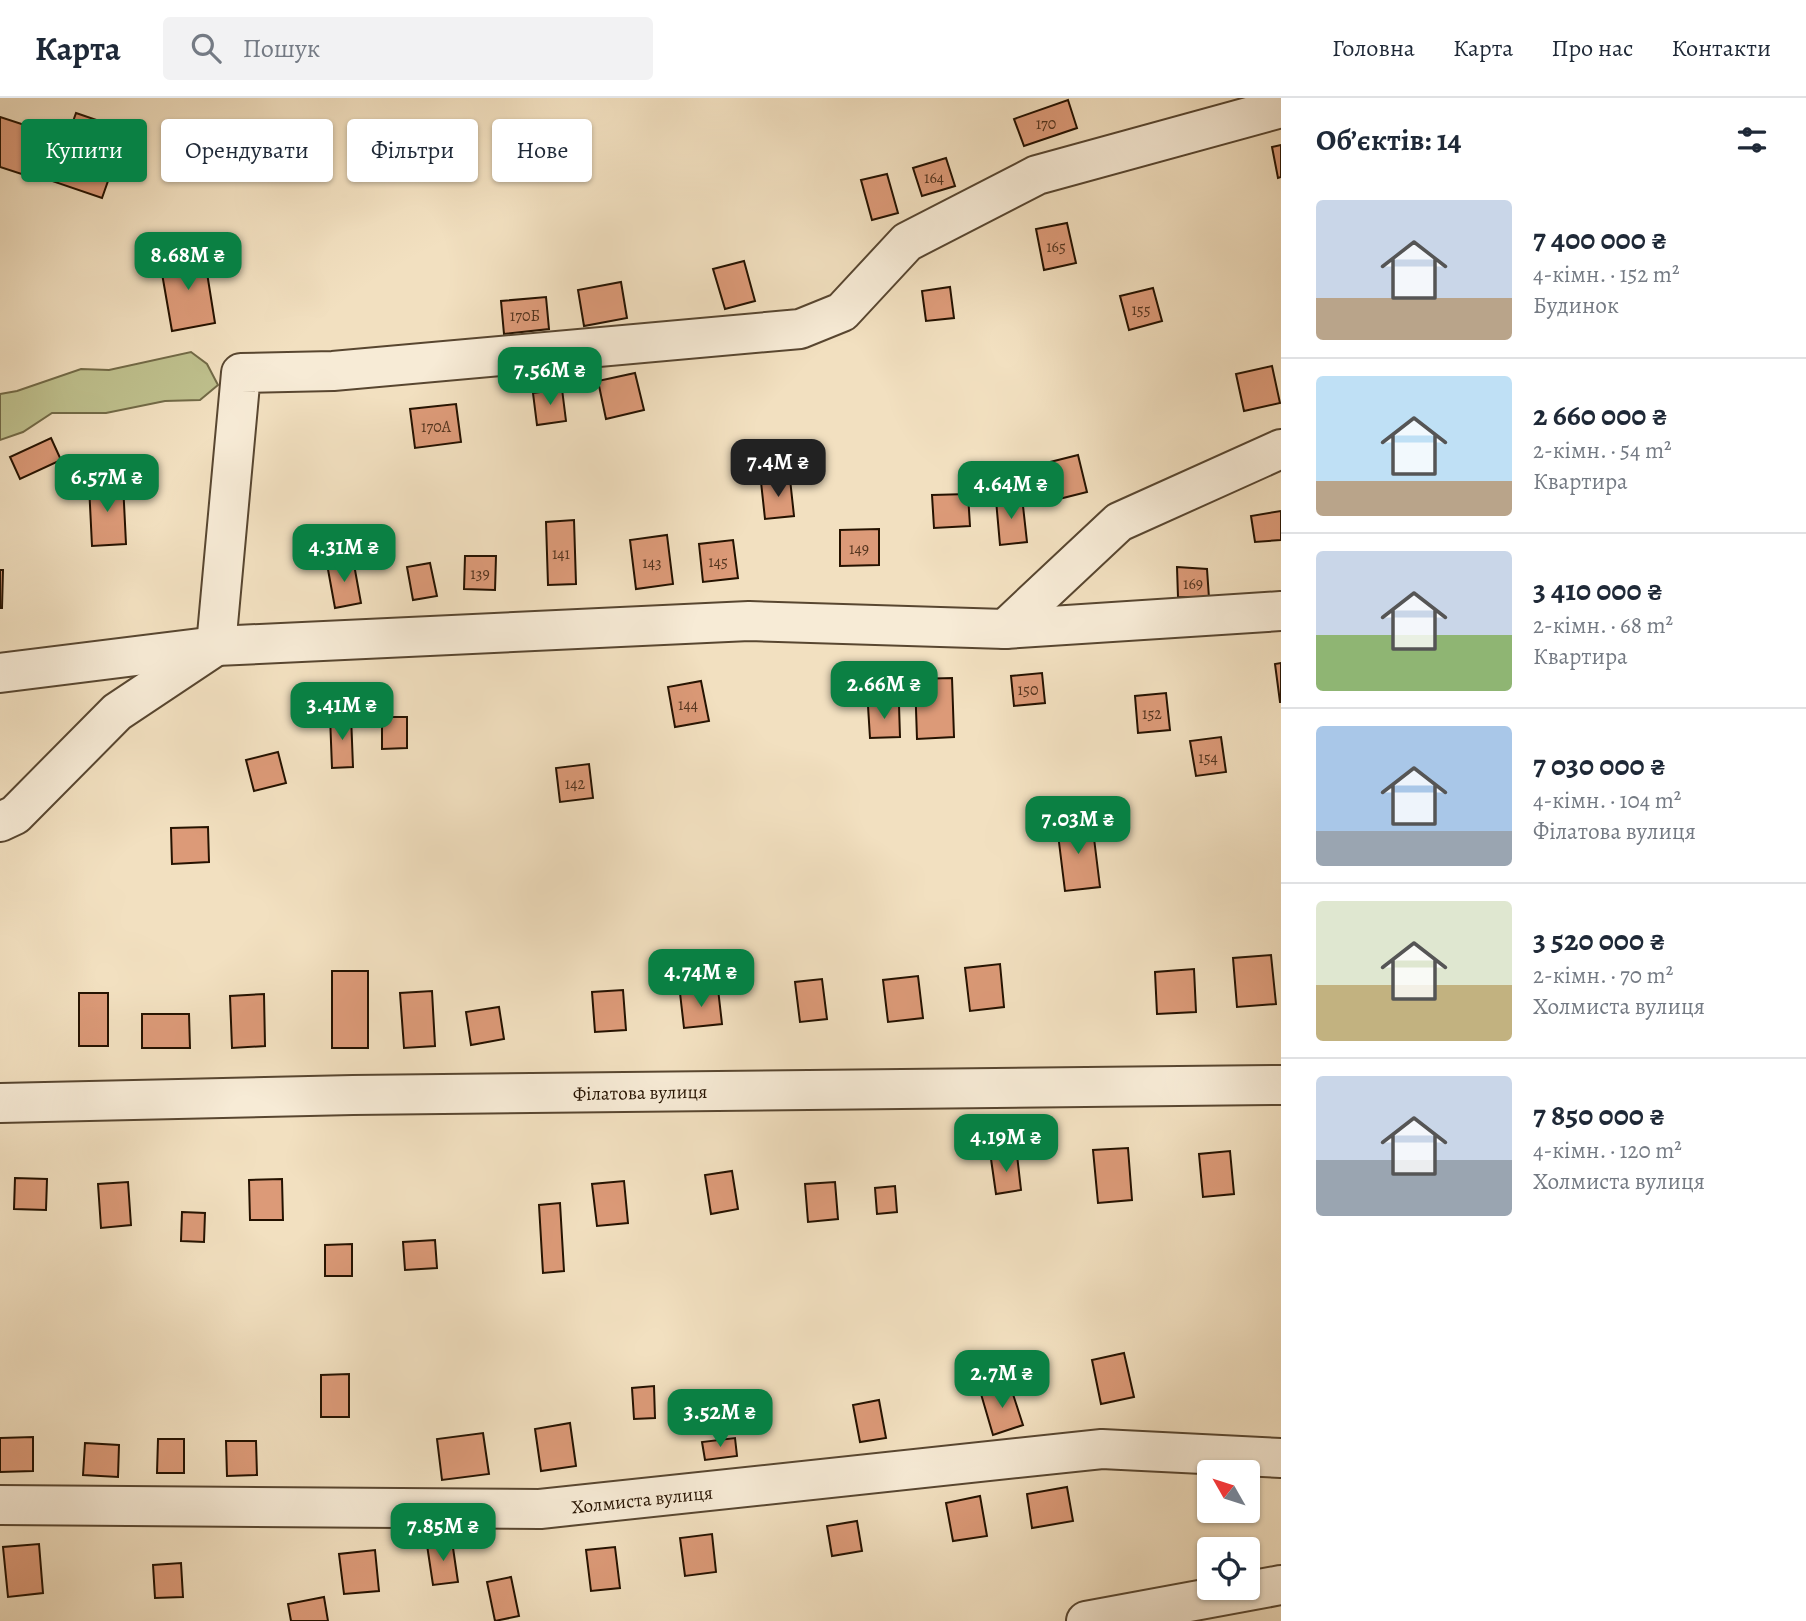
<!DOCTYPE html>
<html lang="uk">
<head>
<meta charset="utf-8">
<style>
	body { margin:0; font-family:Alegreya,serif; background:#f2f2f3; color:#1f2937; height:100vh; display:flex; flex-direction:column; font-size:26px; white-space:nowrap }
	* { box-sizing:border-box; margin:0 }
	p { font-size:23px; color:#747a83 }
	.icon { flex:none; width:38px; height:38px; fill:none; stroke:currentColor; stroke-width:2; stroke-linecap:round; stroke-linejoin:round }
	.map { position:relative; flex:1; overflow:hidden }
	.details { display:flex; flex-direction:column; background:#fff; width:525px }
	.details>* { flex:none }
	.banner { position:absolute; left:21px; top:21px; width:665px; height:63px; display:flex; gap:14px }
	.needle { width:46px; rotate:309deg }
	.tools { position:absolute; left:1197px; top:1362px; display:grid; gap:14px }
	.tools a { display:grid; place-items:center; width:63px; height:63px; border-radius:7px; background:#fff; box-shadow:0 2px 5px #0004; font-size:35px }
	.price { position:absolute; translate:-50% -60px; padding:0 16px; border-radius:14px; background:#0b8043; color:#fff; font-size:23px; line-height:46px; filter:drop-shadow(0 2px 4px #0008) }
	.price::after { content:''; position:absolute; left:50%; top:42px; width:21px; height:16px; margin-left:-10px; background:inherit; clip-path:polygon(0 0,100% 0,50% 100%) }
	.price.selected { background:#222; color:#fff }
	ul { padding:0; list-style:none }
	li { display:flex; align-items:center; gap:21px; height:175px; padding:0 35px }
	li+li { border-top:2px solid #e0e1e3 }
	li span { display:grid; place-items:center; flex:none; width:196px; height:140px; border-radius:7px; color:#555 }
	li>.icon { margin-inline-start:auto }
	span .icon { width:84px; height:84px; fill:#fffc; stroke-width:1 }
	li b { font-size:30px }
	h2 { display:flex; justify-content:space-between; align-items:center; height:84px; padding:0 35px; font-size:30px }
	.pill { padding:0 24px; border-radius:7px; background:#fff; box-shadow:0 2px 5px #0004; font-size:24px; line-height:63px }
	.pill.selected { background:#0b8043; color:#fff }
	header { display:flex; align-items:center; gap:42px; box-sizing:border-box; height:98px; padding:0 35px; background:#fff; border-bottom:2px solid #e0e1e3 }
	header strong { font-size:33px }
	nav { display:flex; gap:38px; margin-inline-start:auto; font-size:24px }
	.search { width:490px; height:63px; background:#f2f2f3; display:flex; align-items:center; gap:18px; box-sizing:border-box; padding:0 24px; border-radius:7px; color:#747a83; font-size:26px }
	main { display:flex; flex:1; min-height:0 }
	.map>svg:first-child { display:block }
</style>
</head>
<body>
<header>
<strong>Карта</strong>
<div class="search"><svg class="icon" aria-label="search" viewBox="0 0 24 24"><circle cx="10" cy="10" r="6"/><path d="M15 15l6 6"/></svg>Пошук</div>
<nav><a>Головна</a><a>Карта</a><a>Про нас</a><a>Контакти</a></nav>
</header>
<main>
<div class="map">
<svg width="1281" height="1523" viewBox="0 0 1281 1523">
	<rect width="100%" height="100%" fill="#f2e0c0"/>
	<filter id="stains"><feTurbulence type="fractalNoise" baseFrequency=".00286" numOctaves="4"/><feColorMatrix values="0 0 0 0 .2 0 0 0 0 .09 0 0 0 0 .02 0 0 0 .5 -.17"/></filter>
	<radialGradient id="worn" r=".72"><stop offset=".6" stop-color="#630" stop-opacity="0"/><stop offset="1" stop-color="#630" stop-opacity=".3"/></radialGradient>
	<path fill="#bfc18e" stroke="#726a47" stroke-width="2" d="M 191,254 L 207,266 L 218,287 L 200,302 L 165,303 L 106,315 L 52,315 L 23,334 L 0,342 L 0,296 L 17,293 L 81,271 L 109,272 Z"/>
	<g fill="#dc9a78" stroke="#251200" stroke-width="2">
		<path d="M 1068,2 L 1077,30 L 1024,48 L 1014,21 Z"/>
		<path d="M 76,15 L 126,32 L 102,100 L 52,83 Z"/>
		<path d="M 0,19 L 52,36 L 37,81 L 0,69 Z"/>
		<path d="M 1281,47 L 1281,79 L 1278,80 L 1272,49 Z"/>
		<path d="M 946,60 L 955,88 L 922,98 L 913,70 Z"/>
		<path d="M 887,76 L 898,115 L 872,122 L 861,82 Z"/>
		<path d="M 1067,125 L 1076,165 L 1044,172 L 1036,131 Z"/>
		<path d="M 204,156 L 215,225 L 172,233 L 160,164 Z"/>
		<path d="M 744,163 L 755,203 L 725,211 L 713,171 Z"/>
		<path d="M 621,184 L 627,220 L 584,228 L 578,192 Z"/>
		<path d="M 950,189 L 954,220 L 926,223 L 922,193 Z"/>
		<path d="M 1153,190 L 1162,223 L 1129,232 L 1120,198 Z"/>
		<path d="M 546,199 L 549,231 L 504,236 L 501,203 Z"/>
		<path d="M 1272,268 L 1280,305 L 1244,313 L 1236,276 Z"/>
		<path d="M 635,275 L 644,312 L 606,321 L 598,283 Z"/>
		<path d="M 562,291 L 566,323 L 537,327 L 533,295 Z"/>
		<path d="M 456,306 L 461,344 L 415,350 L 410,311 Z"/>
		<path d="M 51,340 L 61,362 L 20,381 L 10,359 Z"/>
		<path d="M 1078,357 L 1087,394 L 1051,403 L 1042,366 Z"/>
		<path d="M 790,381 L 794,418 L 765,421 L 761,384 Z"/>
		<path d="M 123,385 L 126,446 L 92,448 L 89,387 Z"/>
		<path d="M 968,396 L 970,428 L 934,430 L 932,397 Z"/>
		<path d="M 1022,399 L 1027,444 L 1000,447 L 996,402 Z"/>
		<path d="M 1281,413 L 1281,442 L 1255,444 L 1251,418 Z"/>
		<path d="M 574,422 L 576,486 L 548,487 L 546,424 Z"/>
		<path d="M 879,431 L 879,467 L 840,468 L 840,432 Z"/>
		<path d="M 667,437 L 673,486 L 636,491 L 630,442 Z"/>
		<path d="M 733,442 L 738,480 L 703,484 L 699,446 Z"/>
		<path d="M 465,458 L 496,458 L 495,492 L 464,491 Z"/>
		<path d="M 353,461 L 361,505 L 335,510 L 327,466 Z"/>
		<path d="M 430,465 L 437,498 L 413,502 L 407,469 Z"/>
		<path d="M 1177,469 L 1207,471 L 1209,500 L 1178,499 Z"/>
		<path d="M 0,472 L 3,472 L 2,510 L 0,510 Z"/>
		<path d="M 1281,565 L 1281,604 L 1280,604 L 1275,566 Z"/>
		<path d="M 1042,575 L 1045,605 L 1014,608 L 1011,578 Z"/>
		<path d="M 952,580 L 954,639 L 917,641 L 915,581 Z"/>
		<path d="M 701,583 L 709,623 L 675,629 L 668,589 Z"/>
		<path d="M 1166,595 L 1170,632 L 1138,635 L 1135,598 Z"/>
		<path d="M 899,607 L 900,639 L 870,640 L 868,608 Z"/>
		<path d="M 351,617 L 353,669 L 332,670 L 330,618 Z"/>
		<path d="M 382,619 L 407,619 L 407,650 L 382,651 Z"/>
		<path d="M 1221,639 L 1226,674 L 1196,678 L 1190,643 Z"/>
		<path d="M 278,654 L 286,685 L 254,693 L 246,662 Z"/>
		<path d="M 589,666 L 593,700 L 560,704 L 556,670 Z"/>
		<path d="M 1092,724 L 1100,789 L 1065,793 L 1057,728 Z"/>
		<path d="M 208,729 L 209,764 L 172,766 L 171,730 Z"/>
		<path d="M 1271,857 L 1276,906 L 1237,909 L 1233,860 Z"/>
		<path d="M 1000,866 L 1004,909 L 970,913 L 965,870 Z"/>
		<path d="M 1194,871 L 1196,914 L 1157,916 L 1155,874 Z"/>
		<rect x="332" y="873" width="36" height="77"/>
		<path d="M 918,878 L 923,920 L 888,924 L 883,882 Z"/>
		<path d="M 822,881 L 827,921 L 800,924 L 795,884 Z"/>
		<path d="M 718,891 L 722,926 L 684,930 L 680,895 Z"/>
		<path d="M 623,892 L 626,932 L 595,934 L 592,894 Z"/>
		<path d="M 432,893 L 435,948 L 404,950 L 400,895 Z"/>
		<rect x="79" y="895" width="29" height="53"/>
		<path d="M 264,896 L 265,948 L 232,950 L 230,898 Z"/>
		<path d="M 499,909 L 504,941 L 471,947 L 466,914 Z"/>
		<path d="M 142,916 L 189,916 L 190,950 L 142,950 Z"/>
		<path d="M 1128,1050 L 1132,1102 L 1098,1105 L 1093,1052 Z"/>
		<path d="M 1230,1053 L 1234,1096 L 1203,1099 L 1199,1056 Z"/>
		<path d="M 1017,1057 L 1021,1092 L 996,1096 L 991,1061 Z"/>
		<path d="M 732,1073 L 738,1111 L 711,1116 L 705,1077 Z"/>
		<path d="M 15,1080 L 47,1081 L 46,1112 L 14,1111 Z"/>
		<path d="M 282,1081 L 283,1122 L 250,1122 L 249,1082 Z"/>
		<path d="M 624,1083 L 628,1125 L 597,1128 L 592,1086 Z"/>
		<path d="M 128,1084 L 131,1127 L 101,1130 L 98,1086 Z"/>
		<path d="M 835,1084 L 838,1121 L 808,1124 L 805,1086 Z"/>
		<path d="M 895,1088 L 897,1114 L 877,1116 L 875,1090 Z"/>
		<path d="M 560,1105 L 564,1173 L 543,1175 L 539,1107 Z"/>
		<path d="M 182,1114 L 205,1115 L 204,1144 L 181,1143 Z"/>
		<path d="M 435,1142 L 437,1170 L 405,1172 L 403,1144 Z"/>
		<path d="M 352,1146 L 352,1178 L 325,1178 L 325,1147 Z"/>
		<path d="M 1124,1255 L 1134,1299 L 1101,1306 L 1092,1262 Z"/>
		<path d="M 349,1276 L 349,1319 L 321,1319 L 321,1277 Z"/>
		<path d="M 1010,1287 L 1023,1327 L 993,1337 L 981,1296 Z"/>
		<path d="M 654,1288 L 655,1320 L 634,1321 L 632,1290 Z"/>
		<path d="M 879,1302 L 886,1340 L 860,1344 L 853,1307 Z"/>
		<path d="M 570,1325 L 576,1368 L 541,1373 L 535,1331 Z"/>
		<path d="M 483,1335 L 489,1376 L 442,1382 L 437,1341 Z"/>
		<path d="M 33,1339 L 33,1373 L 0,1374 L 0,1340 Z"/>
		<path d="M 735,1340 L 737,1358 L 705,1362 L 702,1344 Z"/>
		<path d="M 158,1341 L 184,1341 L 184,1375 L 157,1375 Z"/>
		<path d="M 226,1343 L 256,1343 L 257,1377 L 227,1378 Z"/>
		<path d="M 85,1345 L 119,1347 L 118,1379 L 83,1377 Z"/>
		<path d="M 1067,1389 L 1073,1423 L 1032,1430 L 1027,1396 Z"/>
		<path d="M 980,1398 L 987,1438 L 953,1443 L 946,1405 Z"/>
		<path d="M 857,1423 L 862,1453 L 832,1458 L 827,1428 Z"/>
		<path d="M 712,1436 L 716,1474 L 685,1478 L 680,1440 Z"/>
		<path d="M 452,1443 L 458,1484 L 433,1487 L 427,1447 Z"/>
		<path d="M 39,1446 L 43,1495 L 8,1499 L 3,1449 Z"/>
		<path d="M 615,1449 L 620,1490 L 591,1493 L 586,1452 Z"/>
		<path d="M 375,1452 L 379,1493 L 344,1496 L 339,1456 Z"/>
		<path d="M 181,1465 L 183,1499 L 155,1500 L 153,1467 Z"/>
		<path d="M 511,1479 L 519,1518 L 495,1523 L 487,1484 Z"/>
		<path d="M 324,1499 L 328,1523 L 291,1523 L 288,1506 Z"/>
	</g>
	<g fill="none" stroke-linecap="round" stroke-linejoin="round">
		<defs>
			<g id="minor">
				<path d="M 1005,531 L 1119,424 L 1281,351"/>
				<path d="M 0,575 L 216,548 L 749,523 L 1005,531 L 1281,513"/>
				<path d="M 0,724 L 15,717 L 117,614 L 216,548 L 241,275 L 333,273 L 800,231 L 842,214 L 907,144 L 1037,77 L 1281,10"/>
				<path d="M 0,1005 L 353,997 L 1281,987"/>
				<path d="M 0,1407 L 540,1411 L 1102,1351 L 1281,1360"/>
				<path d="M 1086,1523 L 1281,1487"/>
			</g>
		</defs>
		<use href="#minor" stroke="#584630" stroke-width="42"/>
		<use href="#minor" stroke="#f7ebd6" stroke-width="38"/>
	</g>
	<g text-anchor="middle" stroke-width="5" stroke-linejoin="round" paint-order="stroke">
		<g font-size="16" fill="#53341e">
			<text x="1046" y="31">170</text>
			<text x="934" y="85">164</text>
			<text x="1056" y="154">165</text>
			<text x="1141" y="217">155</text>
			<text x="525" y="223">170Б</text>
			<text x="436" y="334">170А</text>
			<text x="859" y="456">149</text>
			<text x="561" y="461">141</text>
			<text x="718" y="469">145</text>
			<text x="652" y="470">143</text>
			<text x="480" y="481">139</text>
			<text x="1193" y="491">169</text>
			<text x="1028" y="597">150</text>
			<text x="688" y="612">144</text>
			<text x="1152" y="621">152</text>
			<text x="1208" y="665">154</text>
			<text x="575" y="691">142</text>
		</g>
		<g font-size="19" fill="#251200" stroke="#f7ebd6">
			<text transform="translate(640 994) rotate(-1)" y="7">Філатова вулиця</text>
			<text transform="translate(642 1401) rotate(-6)" y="7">Холмиста вулиця</text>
		</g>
	</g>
	<rect width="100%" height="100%" filter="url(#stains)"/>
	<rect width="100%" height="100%" fill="url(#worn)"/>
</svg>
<div class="tools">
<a><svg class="needle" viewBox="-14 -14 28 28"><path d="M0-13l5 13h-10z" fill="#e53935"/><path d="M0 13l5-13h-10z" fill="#747a83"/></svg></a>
<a><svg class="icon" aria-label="locate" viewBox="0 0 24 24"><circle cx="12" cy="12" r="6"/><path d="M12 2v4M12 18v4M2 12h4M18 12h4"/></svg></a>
</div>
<b class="price" style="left:188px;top:194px">8.68M ₴</b>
<b class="price" style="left:550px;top:309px">7.56M ₴</b>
<b class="price selected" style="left:778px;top:401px">7.4M ₴</b>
<b class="price" style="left:107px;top:416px">6.57M ₴</b>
<b class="price" style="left:1011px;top:423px">4.64M ₴</b>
<b class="price" style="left:344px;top:486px">4.31M ₴</b>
<b class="price" style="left:884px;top:623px">2.66M ₴</b>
<b class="price" style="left:342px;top:644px">3.41M ₴</b>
<b class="price" style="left:1078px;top:758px">7.03M ₴</b>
<b class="price" style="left:701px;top:911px">4.74M ₴</b>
<b class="price" style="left:1006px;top:1076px">4.19M ₴</b>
<b class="price" style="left:1002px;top:1312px">2.7M ₴</b>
<b class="price" style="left:720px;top:1351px">3.52M ₴</b>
<b class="price" style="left:443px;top:1465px">7.85M ₴</b>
<div class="banner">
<a class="pill selected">Купити</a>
<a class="pill">Орендувати</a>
<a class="pill">Фільтри</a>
<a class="pill">Нове</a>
</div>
</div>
<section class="details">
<h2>Об’єктів: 14<svg class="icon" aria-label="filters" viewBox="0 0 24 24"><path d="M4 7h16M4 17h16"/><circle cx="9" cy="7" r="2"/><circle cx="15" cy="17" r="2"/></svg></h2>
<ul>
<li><span style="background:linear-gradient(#c9d6e8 70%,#b9a48a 0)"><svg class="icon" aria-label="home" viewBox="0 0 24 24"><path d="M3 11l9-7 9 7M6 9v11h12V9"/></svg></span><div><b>7 400 000 ₴</b><p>4-кімн. · 152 m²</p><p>Будинок</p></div></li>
<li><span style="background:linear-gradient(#bfe0f5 75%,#b9a48a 0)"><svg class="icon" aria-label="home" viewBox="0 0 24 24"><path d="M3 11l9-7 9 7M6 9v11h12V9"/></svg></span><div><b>2 660 000 ₴</b><p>2-кімн. · 54 m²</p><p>Квартира</p></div></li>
<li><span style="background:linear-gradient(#c9d6e8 60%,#8fb573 0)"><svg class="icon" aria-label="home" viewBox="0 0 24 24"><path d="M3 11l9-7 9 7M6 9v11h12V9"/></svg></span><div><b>3 410 000 ₴</b><p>2-кімн. · 68 m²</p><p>Квартира</p></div></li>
<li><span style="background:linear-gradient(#a9c7e8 75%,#9aa5b1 0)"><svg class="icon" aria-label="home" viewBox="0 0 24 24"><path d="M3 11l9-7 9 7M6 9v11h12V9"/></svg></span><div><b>7 030 000 ₴</b><p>4-кімн. · 104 m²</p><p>Філатова вулиця</p></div></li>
<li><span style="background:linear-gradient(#dfe7d0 60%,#c2b280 0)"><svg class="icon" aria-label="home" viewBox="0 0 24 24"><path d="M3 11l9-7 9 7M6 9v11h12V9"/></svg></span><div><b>3 520 000 ₴</b><p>2-кімн. · 70 m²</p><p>Холмиста вулиця</p></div></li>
<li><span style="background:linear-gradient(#c9d6e8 60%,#9aa5b1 0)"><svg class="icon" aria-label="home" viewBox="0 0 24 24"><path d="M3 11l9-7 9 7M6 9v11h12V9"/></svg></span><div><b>7 850 000 ₴</b><p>4-кімн. · 120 m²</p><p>Холмиста вулиця</p></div></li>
</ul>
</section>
</main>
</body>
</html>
